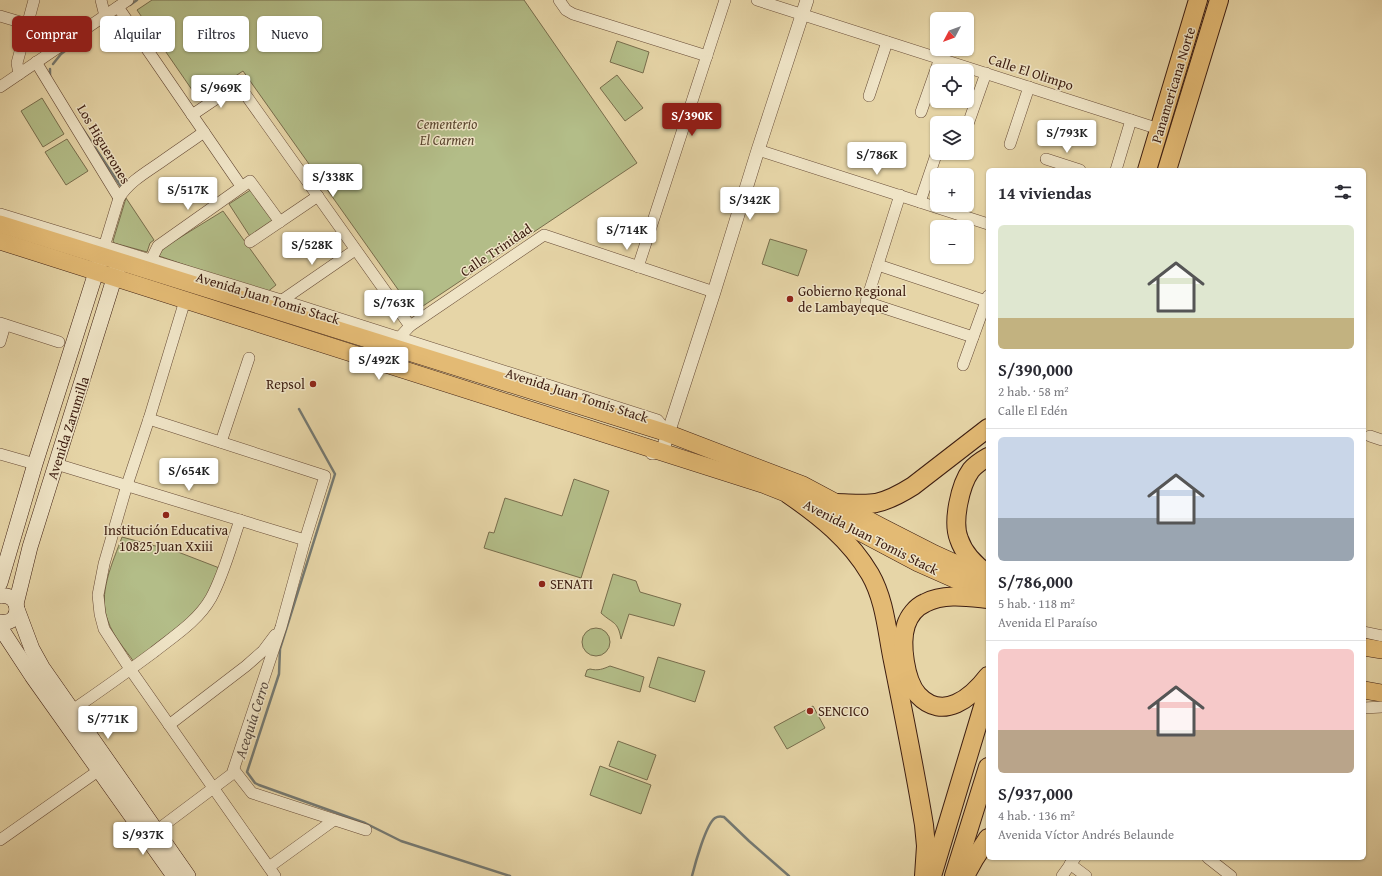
<!DOCTYPE html>
<html lang="es">
<head>
<meta charset="utf-8">
<style>
	body { margin:0; font-family:"Gentium Book Plus",serif; background:#f2f2f3; color:#2b2b33; height:100vh; display:flex; flex-direction:column; font-size:15px; white-space:nowrap }
	* { box-sizing:border-box; margin:0 }
	p { font-size:13px; color:#7c7c81 }
	.icon { flex:none; width:22px; height:22px; fill:none; stroke:currentColor; stroke-width:2; stroke-linecap:round; stroke-linejoin:round }
	.map { position:relative; flex:1; overflow:hidden }
	.sheet { position:absolute; left:986px; top:168px; width:380px; height:692px; display:flex; flex-direction:column; background:#fff; border-radius:6px; box-shadow:0 1px 3px #0004 }
	.sheet>* { flex:none }
	.guide { position:absolute; left:12px; top:16px; width:380px; height:36px; display:flex; gap:8px }
	.needle { width:26px; rotate:229deg }
	.fabs { position:absolute; left:930px; top:12px; display:grid; gap:8px }
	.fabs a { display:grid; place-items:center; width:44px; height:44px; border-radius:6px; background:#fff; box-shadow:0 1px 3px #0004; font-size:20px }
	.price { position:absolute; translate:-50% -34px; padding:0 9px; border-radius:4px; background:#fff; color:#222; font-size:13px; line-height:26px; filter:drop-shadow(0 1px 2px #0008) }
	.price::after { content:''; position:absolute; left:50%; top:24px; width:12px; height:9px; margin-left:-6px; background:inherit; clip-path:polygon(0 0,100% 0,50% 100%) }
	.price.selected { background:#8f2418; color:#fff }
	ul { padding:0; list-style:none }
	li { display:grid; align-content:center; gap:8px; height:212px; padding:0 12px }
	li+li { border-top:1px solid #e1e1e2 }
	li span { display:grid; place-items:center; height:124px; border-radius:6px; color:#555 }
	li>.icon { margin-inline-start:auto }
	span .icon { width:72px; height:72px; fill:#fffc; stroke-width:1 }
	li b { font-size:17px }
	h2 { display:flex; justify-content:space-between; align-items:center; height:48px; padding:0 12px; font-size:17px }
	.chip { padding:0 14px; border-radius:6px; background:#fff; box-shadow:0 1px 3px #0004; font-size:14px; line-height:36px }
	.chip.selected { background:#8f2418; color:#fff }
	.map>svg:first-child { display:block }
</style>
</head>
<body>
<div class="map">
<svg width="1382" height="876" viewBox="0 0 1382 876">
	<rect width="100%" height="100%" fill="#e6d5a7"/>
	<filter id="stains"><feTurbulence type="fractalNoise" baseFrequency=".005" numOctaves="4"/><feColorMatrix values="0 0 0 0 .2 0 0 0 0 .09 0 0 0 0 .02 0 0 0 .5 -.17"/></filter>
	<radialGradient id="worn" r=".72"><stop offset=".6" stop-color="#630" stop-opacity="0"/><stop offset="1" stop-color="#630" stop-opacity=".3"/></radialGradient>
	<g fill="#b3bd88" stroke="#786d4c">
		<path d="M 152,0 L 524,0 L 637,163 L 414,312 L 243,71 L 199,100 L 137,10 Z"/>
		<path d="M 617,41 L 649,52 L 643,73 L 610,62 Z"/>
		<path d="M 617,75 L 643,108 L 625,121 L 600,88 Z"/>
		<path d="M 42,98 L 64,134 L 43,147 L 21,111 Z"/>
		<path d="M 67,139 L 88,171 L 66,185 L 45,152 Z"/>
		<path d="M 252,189 L 274,223 L 251,238 L 229,204 Z"/>
		<path d="M 126,198 L 154,240 L 150,243 L 147,252 L 114,243 L 113,241 Z"/>
		<path d="M 223,211 L 276,285 L 266,293 L 159,256 L 163,248 Z"/>
		<path d="M 770,239 L 807,250 L 798,276 L 762,264 Z"/>
		<path d="M 574,479 L 609,491 L 581,578 L 484,548 L 489,532 L 494,533 L 505,498 L 562,516 Z"/>
		<path d="M 122,537 L 178,552 L 222,569 L 207,603 L 134,662 C 125,649 113,636 108,621 C 97,594 113,562 122,537 Z"/>
		<path d="M 613,574 L 636,581 L 640,592 L 681,604 L 674,626 L 629,614 L 621,639 C 618,621 613,624 601,613 Z"/>
		<circle cx="596" cy="642" r="14"/>
		<path d="M 658,657 L 705,671 L 695,702 L 649,687 Z"/>
		<path d="M 610,666 L 644,677 L 640,692 L 585,676 L 587,670 L 590,669 C 598,671 603,669 610,666 Z"/>
		<path d="M 813,706 L 825,728 L 787,749 L 774,727 Z"/>
		<path d="M 618,741 L 656,755 L 647,780 L 609,766 Z"/>
		<path d="M 600,766 L 651,785 L 641,814 L 590,795 Z"/>
	</g>
	<g fill="none" stroke-linecap="round" stroke-linejoin="round">
		<g stroke="#757971" stroke-width="2.5">
			<path d="M 130,5 L 137,0"/>
			<path d="M 53,64 L 61,54 L 88,34"/>
			<path d="M 50,76 L 50,69"/>
			<path d="M 82,128 L 122,188"/>
			<path d="M 299,409 L 335,474 L 280,649 L 279,674 L 247,772 L 255,783 L 259,785 L 365,823 L 401,841 L 510,876"/>
			<path d="M 692,876 C 695,864 706,824 715,818 C 718,816 720,816 724,817 L 749,841 L 789,876"/>
		</g>
		<defs>
			<g id="minor">
				<path d="M 101,0 L 105,16"/>
				<path d="M 559,0 L 566,10 L 573,14 L 707,56"/>
				<path d="M 757,0 L 1159,129"/>
				<path d="M 118,7 L 241,186"/>
				<path d="M 0,16 L 27,24"/>
				<path d="M 36,62 L 119,198"/>
				<path d="M 19,74 L 17,63 L 34,0"/>
				<path d="M 0,87 L 128,0"/>
				<path d="M 869,96 L 887,42"/>
				<path d="M 921,112 L 940,58"/>
				<path d="M 192,115 L 238,84 L 410,326"/>
				<path d="M 967,127 L 986,73"/>
				<path d="M 1010,144 L 1029,87"/>
				<path d="M 758,150 L 988,224"/>
				<path d="M 1046,159 L 1080,170"/>
				<path d="M 1116,170 L 1131,120"/>
				<path d="M 900,195 L 866,302 L 973,337"/>
				<path d="M 920,202 L 937,152"/>
				<path d="M 250,242 L 318,196"/>
				<path d="M 104,247 L 119,198 C 129,182 145,173 161,162 C 175,152 190,142 204,132"/>
				<path d="M 150,262 L 158,246 L 250,181 L 280,222"/>
				<path d="M 878,265 L 986,301"/>
				<path d="M 638,267 L 725,0"/>
				<path d="M 281,301 L 355,250"/>
				<path d="M 183,307 L 149,419 L 127,485 L 104,564 L 98,595 L 100,614 L 104,629 L 130,669 L 275,876"/>
				<path d="M 0,323 L 59,342"/>
				<path d="M 399,338 L 410,326 L 544,235 L 714,292"/>
				<path d="M 0,342 L 5,325"/>
				<path d="M 963,365 L 988,296"/>
				<path d="M 149,419 L 325,476 L 305,540 L 281,627 L 232,774 L 156,831"/>
				<path d="M 1370,436 L 1382,440"/>
				<path d="M 221,442 L 249,358"/>
				<path d="M 0,454 L 35,464"/>
				<path d="M 56,464 L 305,540"/>
				<path d="M 1364,632 L 1382,636"/>
				<path d="M 1364,708 L 1382,707"/>
				<path d="M 71,711 C 99,692 127,672 154,652 C 174,636 198,621 211,598 C 224,574 231,546 240,520"/>
				<path d="M 169,725 L 246,666 L 263,651 L 275,635"/>
				<path d="M 234,770 L 252,793 L 366,830"/>
				<path d="M 0,840 L 105,766"/>
				<path d="M 1208,858 L 1231,876"/>
				<path d="M 1070,864 L 1086,876"/>
				<path d="M 269,867 L 334,820"/>
				<path d="M 1062,876 L 1075,858"/>
			</g>
			<g id="tertiary">
				<path d="M 0,215 L 281,301 L 657,421 L 667,433"/>
				<path d="M 652,453 L 662,452 L 714,292 L 758,150 L 807,0"/>
			</g>
			<g id="secondary">
				<path d="M 0,583 L 35,464 L 104,247"/>
				<path d="M 0,596 C 22,592 23,626 0,622"/>
				<path d="M 16,604 L 30,547 L 118,266"/>
				<path d="M 17,609 L 32,649 L 42,667 L 188,876"/>
				<path d="M 0,627 L 32,676 L 174,876"/>
			</g>
			<g id="primary">
				<path d="M 0,224 L 667,433 L 803,485 L 880,526 L 935,554 L 988,578"/>
				<path d="M 0,241 L 765,485 L 788,494 L 918,563 L 988,594"/>
				<path d="M 1364,647 L 1382,650"/>
				<path d="M 1364,690 L 1382,693"/>
			</g>
			<g id="trunk">
				<path d="M 1147,170 L 1198,0"/>
				<path d="M 1167,170 L 1219,0"/>
				<path d="M 988,457 C 981,461 976,464 971,470 C 960,485 952,522 959,539 C 964,554 975,565 988,574"/>
				<path d="M 788,494 C 820,516 850,540 870,574 C 885,600 887,632 893,661 C 904,716 915,770 924,825 L 926,846 L 924,876"/>
				<path d="M 835,503 C 848,503 863,505 876,503 C 890,500 902,493 913,486 L 988,428"/>
				<path d="M 988,599 C 968,597 944,593 925,603 C 916,607 909,616 906,625 C 900,643 905,681 918,695 C 943,722 972,697 988,676"/>
				<path d="M 932,876 L 988,690"/>
				<path d="M 954,876 L 988,767"/>
				<path d="M 965,876 L 975,858 L 988,838"/>
			</g>
		</defs>
		<use href="#minor" stroke="#674b36" stroke-width="12"/>
		<use href="#tertiary" stroke="#674b36" stroke-width="14"/>
		<use href="#secondary" stroke="#3d1d10" stroke-width="16"/>
		<use href="#primary" stroke="#3d1d10" stroke-width="18"/>
		<use href="#trunk" stroke="#3d1d10" stroke-width="20"/>
		<use href="#minor" stroke="#efe4c6" stroke-width="11"/>
		<use href="#tertiary" stroke="#efe4c6" stroke-width="13"/>
		<use href="#secondary" stroke="#efe4c6" stroke-width="15"/>
		<use href="#primary" stroke="#e3ba74" stroke-width="17"/>
		<use href="#trunk" stroke="#e3ba74" stroke-width="18"/>
	</g>
	<g fill="#8f2418" stroke="#efe4c6" stroke-width="1.5">
		<circle cx="790" cy="299" r="4"/>
		<circle cx="313" cy="384" r="4"/>
		<circle cx="166" cy="515" r="4"/>
		<circle cx="542" cy="584" r="4"/>
		<circle cx="810" cy="711" r="4"/>
	</g>
	<g text-anchor="middle" stroke-width="3" stroke-linejoin="round" paint-order="stroke">
		<g font-size="14" fill="#3d1d10" stroke="#efe4c6">
			<text transform="translate(1031 72) rotate(18)" y="5">Calle El Olimpo</text>
			<text transform="translate(1173 85) rotate(-73)" y="5">Panamericana Norte</text>
			<text transform="translate(104 144) rotate(59)" y="5">Los Higuerones</text>
			<text transform="translate(496 250) rotate(-34)" y="5">Calle Trinidad</text>
			<text transform="translate(268 298) rotate(17)" y="5">Avenida Juan Tomis Stack</text>
			<text transform="translate(577 395) rotate(18)" y="5">Avenida Juan Tomis Stack</text>
			<text transform="translate(68 428) rotate(-72)" y="5">Avenida Zarumilla</text>
			<text transform="translate(871 537) rotate(27)" y="5">Avenida Juan Tomis Stack</text>
		</g>
		<g font-size="14" font-style="italic" fill="#5a452e" stroke="#efe4c6">
			<text x="447" y="129">Cementerio<tspan x="447" dy="16">El Carmen</tspan></text>
		</g>
		<g font-size="14" fill="#3d1d10" stroke="#efe4c6" text-anchor="start">
			<text x="798" y="296">Gobierno Regional<tspan x="798" dy="16">de Lambayeque</tspan></text>
			<text x="305" y="389" text-anchor="end">Repsol</text>
			<text x="166" y="535" text-anchor="middle">Institución Educativa<tspan x="166" dy="16">10825 Juan Xxiii</tspan></text>
			<text x="550" y="589">SENATI</text>
			<text x="818" y="716">SENCICO</text>
		</g>
		<g font-size="15" font-style="italic" fill="#594b40" stroke="#efe4c6">
			<text transform="translate(252 720) rotate(-72)" y="5">Acequia Cerro</text>
		</g>
	</g>
	<rect width="100%" height="100%" filter="url(#stains)"/>
	<rect width="100%" height="100%" fill="url(#worn)"/>
</svg>
<div class="fabs">
<a><svg class="needle" viewBox="-14 -14 28 28"><path d="M0-13l5 13h-10z" fill="#e53935"/><path d="M0 13l5-13h-10z" fill="#7c7c81"/></svg></a>
<a><svg class="icon" aria-label="locate" viewBox="0 0 24 24"><circle cx="12" cy="12" r="6"/><path d="M12 2v4M12 18v4M2 12h4M18 12h4"/></svg></a>
<a><svg class="icon" aria-label="layers" viewBox="0 0 24 24"><path d="M12 4l9 5-9 5-9-5zM3 14l9 5 9-5"/></svg></a>
<a>+</a>
<a>−</a>
</div>
<b class="price" style="left:221px;top:109px">S/969K</b>
<b class="price selected" style="left:692px;top:137px">S/390K</b>
<b class="price" style="left:1067px;top:154px">S/793K</b>
<b class="price" style="left:877px;top:176px">S/786K</b>
<b class="price" style="left:333px;top:198px">S/338K</b>
<b class="price" style="left:188px;top:211px">S/517K</b>
<b class="price" style="left:750px;top:221px">S/342K</b>
<b class="price" style="left:627px;top:251px">S/714K</b>
<b class="price" style="left:312px;top:266px">S/528K</b>
<b class="price" style="left:394px;top:324px">S/763K</b>
<b class="price" style="left:379px;top:381px">S/492K</b>
<b class="price" style="left:189px;top:492px">S/654K</b>
<b class="price" style="left:108px;top:740px">S/771K</b>
<b class="price" style="left:143px;top:856px">S/937K</b>
<div class="guide">
<a class="chip selected">Comprar</a>
<a class="chip">Alquilar</a>
<a class="chip">Filtros</a>
<a class="chip">Nuevo</a>
</div>
<section class="sheet">
<h2>14 viviendas<svg class="icon" aria-label="filters" viewBox="0 0 24 24"><path d="M4 7h16M4 17h16"/><circle cx="9" cy="7" r="2"/><circle cx="15" cy="17" r="2"/></svg></h2>
<ul>
<li><span style="background:linear-gradient(#dfe7d0 75%,#c2b280 0)"><svg class="icon" aria-label="home" viewBox="0 0 24 24"><path d="M3 11l9-7 9 7M6 9v11h12V9"/></svg></span><div><b>S/390,000</b><p>2 hab. · 58 m²</p><p>Calle El Edén</p></div></li>
<li><span style="background:linear-gradient(#c9d6e8 65%,#9aa5b1 0)"><svg class="icon" aria-label="home" viewBox="0 0 24 24"><path d="M3 11l9-7 9 7M6 9v11h12V9"/></svg></span><div><b>S/786,000</b><p>5 hab. · 118 m²</p><p>Avenida El Paraíso</p></div></li>
<li><span style="background:linear-gradient(#f6c9c9 65%,#b9a48a 0)"><svg class="icon" aria-label="home" viewBox="0 0 24 24"><path d="M3 11l9-7 9 7M6 9v11h12V9"/></svg></span><div><b>S/937,000</b><p>4 hab. · 136 m²</p><p>Avenida Víctor Andrés Belaunde</p></div></li>
</ul>
</section>
</div>
</body>
</html>
